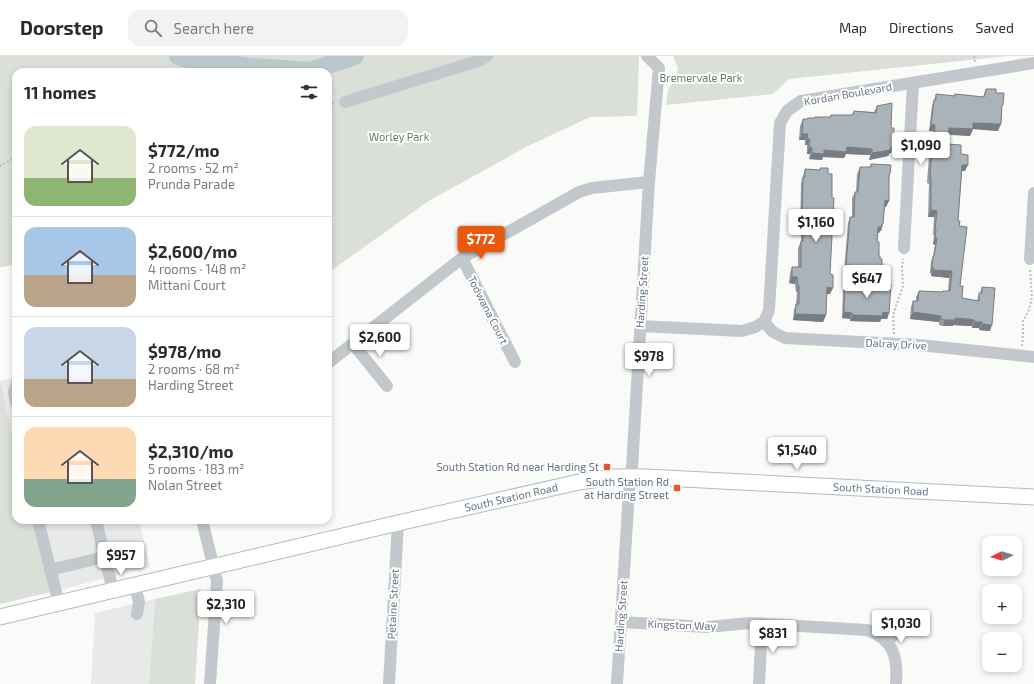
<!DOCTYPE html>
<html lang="en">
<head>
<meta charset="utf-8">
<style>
	body { margin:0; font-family:"Exo 2",sans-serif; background:#f2f2f3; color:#2b2b33; height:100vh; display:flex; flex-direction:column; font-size:15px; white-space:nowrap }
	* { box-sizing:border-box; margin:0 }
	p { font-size:13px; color:#7c7c81 }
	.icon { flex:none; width:22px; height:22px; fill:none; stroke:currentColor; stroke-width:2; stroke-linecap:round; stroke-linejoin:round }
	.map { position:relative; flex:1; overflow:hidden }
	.details { position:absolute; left:12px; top:12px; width:320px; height:456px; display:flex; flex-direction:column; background:#fff; border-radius:12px; box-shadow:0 2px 6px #0003 }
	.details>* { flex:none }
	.needle { width:26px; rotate:265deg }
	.buttons { position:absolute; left:982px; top:480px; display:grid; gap:8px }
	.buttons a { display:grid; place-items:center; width:40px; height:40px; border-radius:8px; background:#fff; box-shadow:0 2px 6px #0003; font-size:20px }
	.price { position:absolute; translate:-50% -34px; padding:0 9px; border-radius:4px; background:#fff; color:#222; font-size:13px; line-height:26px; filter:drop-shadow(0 1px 2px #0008) }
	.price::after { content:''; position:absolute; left:50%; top:24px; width:12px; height:9px; margin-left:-6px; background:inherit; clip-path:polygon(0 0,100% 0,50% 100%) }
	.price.selected { background:#ea580c; color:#fff }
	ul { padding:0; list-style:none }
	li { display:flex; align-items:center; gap:12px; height:100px; padding:0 12px }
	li+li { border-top:1px solid #e1e1e2 }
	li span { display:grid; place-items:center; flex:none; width:112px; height:80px; border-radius:12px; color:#555 }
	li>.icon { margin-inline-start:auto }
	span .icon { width:48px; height:48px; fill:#fffc; stroke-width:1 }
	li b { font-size:17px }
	h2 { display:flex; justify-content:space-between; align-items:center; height:48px; padding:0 12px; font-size:17px }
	header { display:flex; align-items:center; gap:24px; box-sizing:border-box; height:56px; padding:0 20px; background:#fff; border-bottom:1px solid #e1e1e2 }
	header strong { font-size:19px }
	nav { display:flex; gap:22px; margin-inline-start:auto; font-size:14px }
	.search { width:280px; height:36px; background:#f2f2f3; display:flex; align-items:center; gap:10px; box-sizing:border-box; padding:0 14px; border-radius:12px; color:#7c7c81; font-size:15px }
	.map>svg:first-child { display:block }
</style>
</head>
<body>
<header>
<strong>Doorstep</strong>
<div class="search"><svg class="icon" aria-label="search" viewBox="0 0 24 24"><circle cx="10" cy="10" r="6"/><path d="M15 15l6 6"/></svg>Search here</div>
<nav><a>Map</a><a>Directions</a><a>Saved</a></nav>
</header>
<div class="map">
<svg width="1034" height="628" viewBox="0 0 1034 628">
	<rect width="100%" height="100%" fill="#fafaf8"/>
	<g fill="#e8e9e9">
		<path d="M 16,321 L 16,392 L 0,325 Z"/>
		<path d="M 33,464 L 139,464 L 150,511 L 51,536 Z"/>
		<path d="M 155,543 L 149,628 L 91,628 L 95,557 Z"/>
	</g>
	<g fill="#dadfd7">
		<path d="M 0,0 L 639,0 L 637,60 L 590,61 L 526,91 L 427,146 L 328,217 L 328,16 L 16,16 L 16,209 L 0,211 Z"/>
		<path d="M 673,0 L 1008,0 L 789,23 L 773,38 L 666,49 L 668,33 L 676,23 L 678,12 Z"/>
		<path d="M 0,326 L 16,392 L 16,464 L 33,464 L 51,536 L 0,548 Z"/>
		<path d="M 201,533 L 195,628 L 149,628 L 155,543 Z"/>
	</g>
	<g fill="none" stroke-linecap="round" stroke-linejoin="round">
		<path stroke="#bbc7cb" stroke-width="18" d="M 178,0 L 190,4 L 252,11 L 310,15 L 355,0"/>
		<defs>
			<g id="major">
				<path id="s1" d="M 0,561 L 398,467 L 579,426 L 612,421 L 645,421 L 1034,441"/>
			</g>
		</defs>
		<use href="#major" stroke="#b5babe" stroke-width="17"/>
		<g stroke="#bbbfc2" stroke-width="2" stroke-dasharray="2 2" stroke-linecap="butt">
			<path d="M 974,0 L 975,7"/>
			<path d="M 328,48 L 335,47"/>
			<path d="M 0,110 L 16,101"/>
			<path d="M 894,278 L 893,259 L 903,230 L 902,211 L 903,203"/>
			<path d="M 1022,290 L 1023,278 L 1023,265 L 1029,254 L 1032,241 L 1030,213"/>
		</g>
		<g stroke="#c3c8cc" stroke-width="12">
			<path d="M 345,46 L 478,5 L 487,0"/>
			<path d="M 904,192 L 913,27"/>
			<path d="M 462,202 L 515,306"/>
			<path d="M 1030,203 L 1034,137"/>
			<path d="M 764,266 L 773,276 L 785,282 L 919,289 L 1034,301"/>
			<path d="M 640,270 L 742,275 L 755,271 L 764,266 L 769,254 L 780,67 L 787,55 L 801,45 L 1034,7"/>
			<path d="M 353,288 L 387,330"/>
			<path d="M 328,307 L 462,202 L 579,136 L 592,132 L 649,126"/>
			<path d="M 16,330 L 14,336 L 16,347"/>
			<path d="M 38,464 L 59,548"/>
			<path d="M 96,464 L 113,535"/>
			<path d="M 202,464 L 217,525 L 210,628"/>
			<path d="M 50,514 L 133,494"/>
			<path d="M 135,530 L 139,546 L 137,558"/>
			<path d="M 621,566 L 707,571 L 750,567 L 867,574 C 894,583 898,602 896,628"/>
			<path d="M 886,585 L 903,573"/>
			<path d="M 389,628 L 398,467"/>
			<path d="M 617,628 L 629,435 L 632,412 L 649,126 L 659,12 L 647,0"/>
			<path d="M 759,628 L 762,568"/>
		</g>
		<use href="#major" stroke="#fff" stroke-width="15"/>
	</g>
	<g fill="#929a9f">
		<path d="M 986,33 L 996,37 L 1002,54 L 998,75 L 973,73 L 970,80 L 948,79 L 948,88 L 961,98 L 965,115 L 962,115 L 958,165 L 959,170 L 960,230 L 962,242 L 977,245 L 979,237 L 980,237 L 982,231 L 990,275 L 979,274 L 979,272 L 972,272 L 972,270 L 967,270 L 953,269 L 953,270 L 943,270 L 939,269 L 939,266 L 910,263 L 911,251 L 913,245 L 916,245 L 916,241 L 919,235 L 942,236 L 943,235 L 948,235 L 949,222 L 931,220 L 931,217 L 930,217 L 931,206 L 933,200 L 935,189 L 933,188 L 934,179 L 933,179 L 934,161 L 928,161 L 929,128 L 927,127 L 929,100 L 930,93 L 932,88 L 933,75 L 929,75 L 932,50 L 936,38 L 954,40 L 955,38 L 983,41 Z"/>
		<path d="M 877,50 L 891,72 L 893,91 L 891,97 L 890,97 L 888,100 L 869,104 L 870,99 L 846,98 L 844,102 L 823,101 L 822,104 L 809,103 L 810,98 L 807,98 L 807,89 L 805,89 L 805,84 L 799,84 L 800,70 L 803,63 L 807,63 L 815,62 L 830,61 L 831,59 L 852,59 L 854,55 L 874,56 Z"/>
		<path d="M 871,108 L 890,118 L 889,123 L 886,151 L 885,151 L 881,175 L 880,175 L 879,177 L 878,177 L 877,186 L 879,200 L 882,211 L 880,217 L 844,215 L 848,167 L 850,161 L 852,161 L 852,142 L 855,136 L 856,136 L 857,118 L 860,111 L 870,111 Z"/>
		<path d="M 805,113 L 828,118 L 830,238 L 826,238 L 826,259 L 823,266 L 793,264 L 794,254 L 796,248 L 797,236 L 796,236 L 795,228 L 789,227 L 790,217 L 792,211 L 798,211 L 798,192 L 801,185 L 801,177 L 800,177 L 801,127 Z"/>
		<path d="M 845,226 L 863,232 L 879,233 L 880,228 L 889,257 L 887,263 L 881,263 L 880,266 L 850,265 L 850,263 L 842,262 L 843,232 Z"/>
	</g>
	<g fill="#777d82">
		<path d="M 973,67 L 1001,68 L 998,75 L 973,73 L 970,80 L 946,78 L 949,72 Z"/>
		<path d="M 931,68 L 935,69 L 933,75 L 929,75 Z"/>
		<path d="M 802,78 L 808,78 L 805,84 L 799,84 Z"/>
		<path d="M 807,83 L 810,83 L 807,89 L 805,89 Z"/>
		<path d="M 809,91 L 812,92 L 810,98 L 807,98 Z"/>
		<path d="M 847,91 L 872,93 L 870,99 L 846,98 L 844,102 L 823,101 L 822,104 L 809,103 L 812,97 Z"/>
		<path d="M 891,91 L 893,91 L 891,97 L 890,97 L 888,100 L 869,104 L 872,97 Z"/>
		<path d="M 962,109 L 968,109 L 965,115 L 960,115 Z"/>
		<path d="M 885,144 L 889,145 L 886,151 L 883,151 Z"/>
		<path d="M 931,154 L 937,155 L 934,161 L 928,161 Z"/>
		<path d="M 882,168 L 883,168 L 881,175 L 880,175 L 879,177 L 876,177 L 878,171 Z"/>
		<path d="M 802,170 L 803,170 L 801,177 L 800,177 Z"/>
		<path d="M 935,182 L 937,182 L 935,189 L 933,188 Z"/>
		<path d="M 846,209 L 882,211 L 880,217 L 844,215 Z"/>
		<path d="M 932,211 L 933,211 L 931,217 L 930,217 Z"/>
		<path d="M 933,214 L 952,215 L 949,222 L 931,220 Z"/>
		<path d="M 792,221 L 797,221 L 795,228 L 789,227 Z"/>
		<path d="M 798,230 L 799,230 L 797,236 L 796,236 Z"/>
		<path d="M 827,231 L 833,232 L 830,238 L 824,238 Z"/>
		<path d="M 844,256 L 852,257 L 850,263 L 842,262 Z"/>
		<path d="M 883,256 L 889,257 L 887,263 L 881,263 L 880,266 L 850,265 L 853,259 Z"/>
		<path d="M 913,256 L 941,260 L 939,266 L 910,263 Z"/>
		<path d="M 795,258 L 826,259 L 823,266 L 793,264 Z"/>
		<path d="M 955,262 L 974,264 L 972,270 L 953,269 L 953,270 L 943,270 L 945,264 Z"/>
		<path d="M 975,266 L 982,266 L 979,272 L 972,272 Z"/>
		<path d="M 982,268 L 992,269 L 990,275 L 979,274 Z"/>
	</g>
	<g fill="#aab3b9" stroke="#777d82">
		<path d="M 986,33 L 996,33 L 996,37 L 1004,37 L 1003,49 L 1002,49 L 1001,68 L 973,67 L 973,73 L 949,72 L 948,88 L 961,89 L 961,98 L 968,99 L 968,109 L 962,109 L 958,165 L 960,165 L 959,170 L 967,171 L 960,230 L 963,230 L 962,242 L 979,245 L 979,237 L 982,237 L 982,231 L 995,232 L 992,269 L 982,268 L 982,266 L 975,266 L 974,264 L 969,263 L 955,262 L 955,264 L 945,264 L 941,263 L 941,260 L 913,256 L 913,245 L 918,245 L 919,235 L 943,236 L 943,235 L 950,235 L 952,215 L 933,214 L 933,211 L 932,211 L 933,200 L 934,200 L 937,182 L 935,182 L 936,173 L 935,173 L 937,155 L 931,154 L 931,121 L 930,121 L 932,93 L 933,87 L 934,87 L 935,69 L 931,68 L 934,44 L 936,44 L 936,38 L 955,40 L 955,38 L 984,41 Z"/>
		<path d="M 892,47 L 891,72 L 894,72 L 893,91 L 891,91 L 891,94 L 872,97 L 872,93 L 847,91 L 846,96 L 824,94 L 824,98 L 812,97 L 812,92 L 809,91 L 810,83 L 807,83 L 808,78 L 802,78 L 803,63 L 807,63 L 808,62 L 815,62 L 815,61 L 831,61 L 831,59 L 853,59 L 854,55 L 876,57 L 877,50 Z"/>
		<path d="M 871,108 L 891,109 L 890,118 L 889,119 L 889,145 L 885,144 L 883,168 L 882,168 L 881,171 L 878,171 L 877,186 L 879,186 L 879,200 L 880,200 L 880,203 L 882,203 L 882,211 L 846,209 L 850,161 L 854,161 L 855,136 L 858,136 L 860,111 L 871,111 Z"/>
		<path d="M 820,112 L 828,112 L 828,118 L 832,118 L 832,142 L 834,142 L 830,218 L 833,219 L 833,232 L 827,231 L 826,259 L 795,258 L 796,248 L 799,248 L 799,230 L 798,230 L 797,221 L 792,221 L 792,211 L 801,211 L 801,185 L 803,185 L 803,170 L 802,170 L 803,121 L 805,121 L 805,113 L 820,114 Z"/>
		<path d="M 845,226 L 864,226 L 863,232 L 880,233 L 880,228 L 891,228 L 889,257 L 883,256 L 882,260 L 853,259 L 852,257 L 844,256 Z"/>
	</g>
	<g fill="#e4572e" stroke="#fff" stroke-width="1.5">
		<rect x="603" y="407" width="8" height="8" rx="2"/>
		<rect x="673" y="428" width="8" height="8" rx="2"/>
	</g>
	<g text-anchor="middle" stroke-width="4" stroke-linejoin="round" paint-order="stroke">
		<g font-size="11" fill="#687a64" stroke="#fff">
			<text x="701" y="26">Bremervale Park</text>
			<text x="399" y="85">Worley Park</text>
		</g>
		<g font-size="11" fill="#657683" stroke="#fff">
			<text transform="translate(848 38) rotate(-10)" y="4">Kordan Boulevard</text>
			<text transform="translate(642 236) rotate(-86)" y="4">Harding Street</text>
			<text transform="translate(488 254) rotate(63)" y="4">Todwana Court</text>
			<text transform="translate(896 288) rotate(3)" y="4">Dalray Drive</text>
			<text dy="4" stroke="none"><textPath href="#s1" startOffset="897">South Station Road</textPath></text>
			<text dy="4" stroke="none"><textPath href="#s1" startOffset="525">South Station Road</textPath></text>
			<text transform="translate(393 548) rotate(-87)" y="4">Petaine Street</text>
			<text transform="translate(621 560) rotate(-86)" y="4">Harding Street</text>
			<text transform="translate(682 569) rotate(2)" y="4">Kingston Way</text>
		</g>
		<g font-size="11" fill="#657683" stroke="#fff" text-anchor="end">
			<text x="599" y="415">South Station Rd near Harding St</text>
			<text x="669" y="430">South Station Rd<tspan x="669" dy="13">at Harding Street</tspan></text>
		</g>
	</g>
</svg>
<div class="buttons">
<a><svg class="needle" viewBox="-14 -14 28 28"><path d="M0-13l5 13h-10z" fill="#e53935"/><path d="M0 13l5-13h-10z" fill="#7c7c81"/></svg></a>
<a>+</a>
<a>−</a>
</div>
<b class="price" style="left:921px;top:110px">$1,090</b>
<b class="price" style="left:816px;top:187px">$1,160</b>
<b class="price selected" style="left:481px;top:204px">$772</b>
<b class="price" style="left:867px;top:243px">$647</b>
<b class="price" style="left:380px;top:302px">$2,600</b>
<b class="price" style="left:649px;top:321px">$978</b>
<b class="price" style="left:797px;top:415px">$1,540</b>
<b class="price" style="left:121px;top:520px">$957</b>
<b class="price" style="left:226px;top:569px">$2,310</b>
<b class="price" style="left:901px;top:588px">$1,030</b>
<b class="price" style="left:773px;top:598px">$831</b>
<section class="details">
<h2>11 homes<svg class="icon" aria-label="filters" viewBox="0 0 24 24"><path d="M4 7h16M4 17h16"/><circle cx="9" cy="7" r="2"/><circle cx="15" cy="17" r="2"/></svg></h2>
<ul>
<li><span style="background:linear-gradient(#dfe7d0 65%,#8fb573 0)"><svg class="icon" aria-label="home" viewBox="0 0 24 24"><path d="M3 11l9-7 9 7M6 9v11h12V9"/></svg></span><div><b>$772/mo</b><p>2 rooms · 52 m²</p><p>Prunda Parade</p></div></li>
<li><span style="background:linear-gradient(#a9c7e8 60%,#b9a48a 0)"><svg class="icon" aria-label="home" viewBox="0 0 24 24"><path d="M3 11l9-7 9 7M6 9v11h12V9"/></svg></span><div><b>$2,600/mo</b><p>4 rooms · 148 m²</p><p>Mittani Court</p></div></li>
<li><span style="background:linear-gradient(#c9d6e8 65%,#b9a48a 0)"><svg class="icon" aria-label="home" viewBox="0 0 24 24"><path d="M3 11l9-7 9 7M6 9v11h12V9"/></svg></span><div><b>$978/mo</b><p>2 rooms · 68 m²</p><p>Harding Street</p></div></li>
<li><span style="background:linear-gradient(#ffd9b3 65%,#7fa58c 0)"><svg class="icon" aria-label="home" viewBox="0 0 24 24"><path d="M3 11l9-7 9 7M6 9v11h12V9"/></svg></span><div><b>$2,310/mo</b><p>5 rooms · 183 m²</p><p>Nolan Street</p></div></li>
</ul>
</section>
</div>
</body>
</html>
